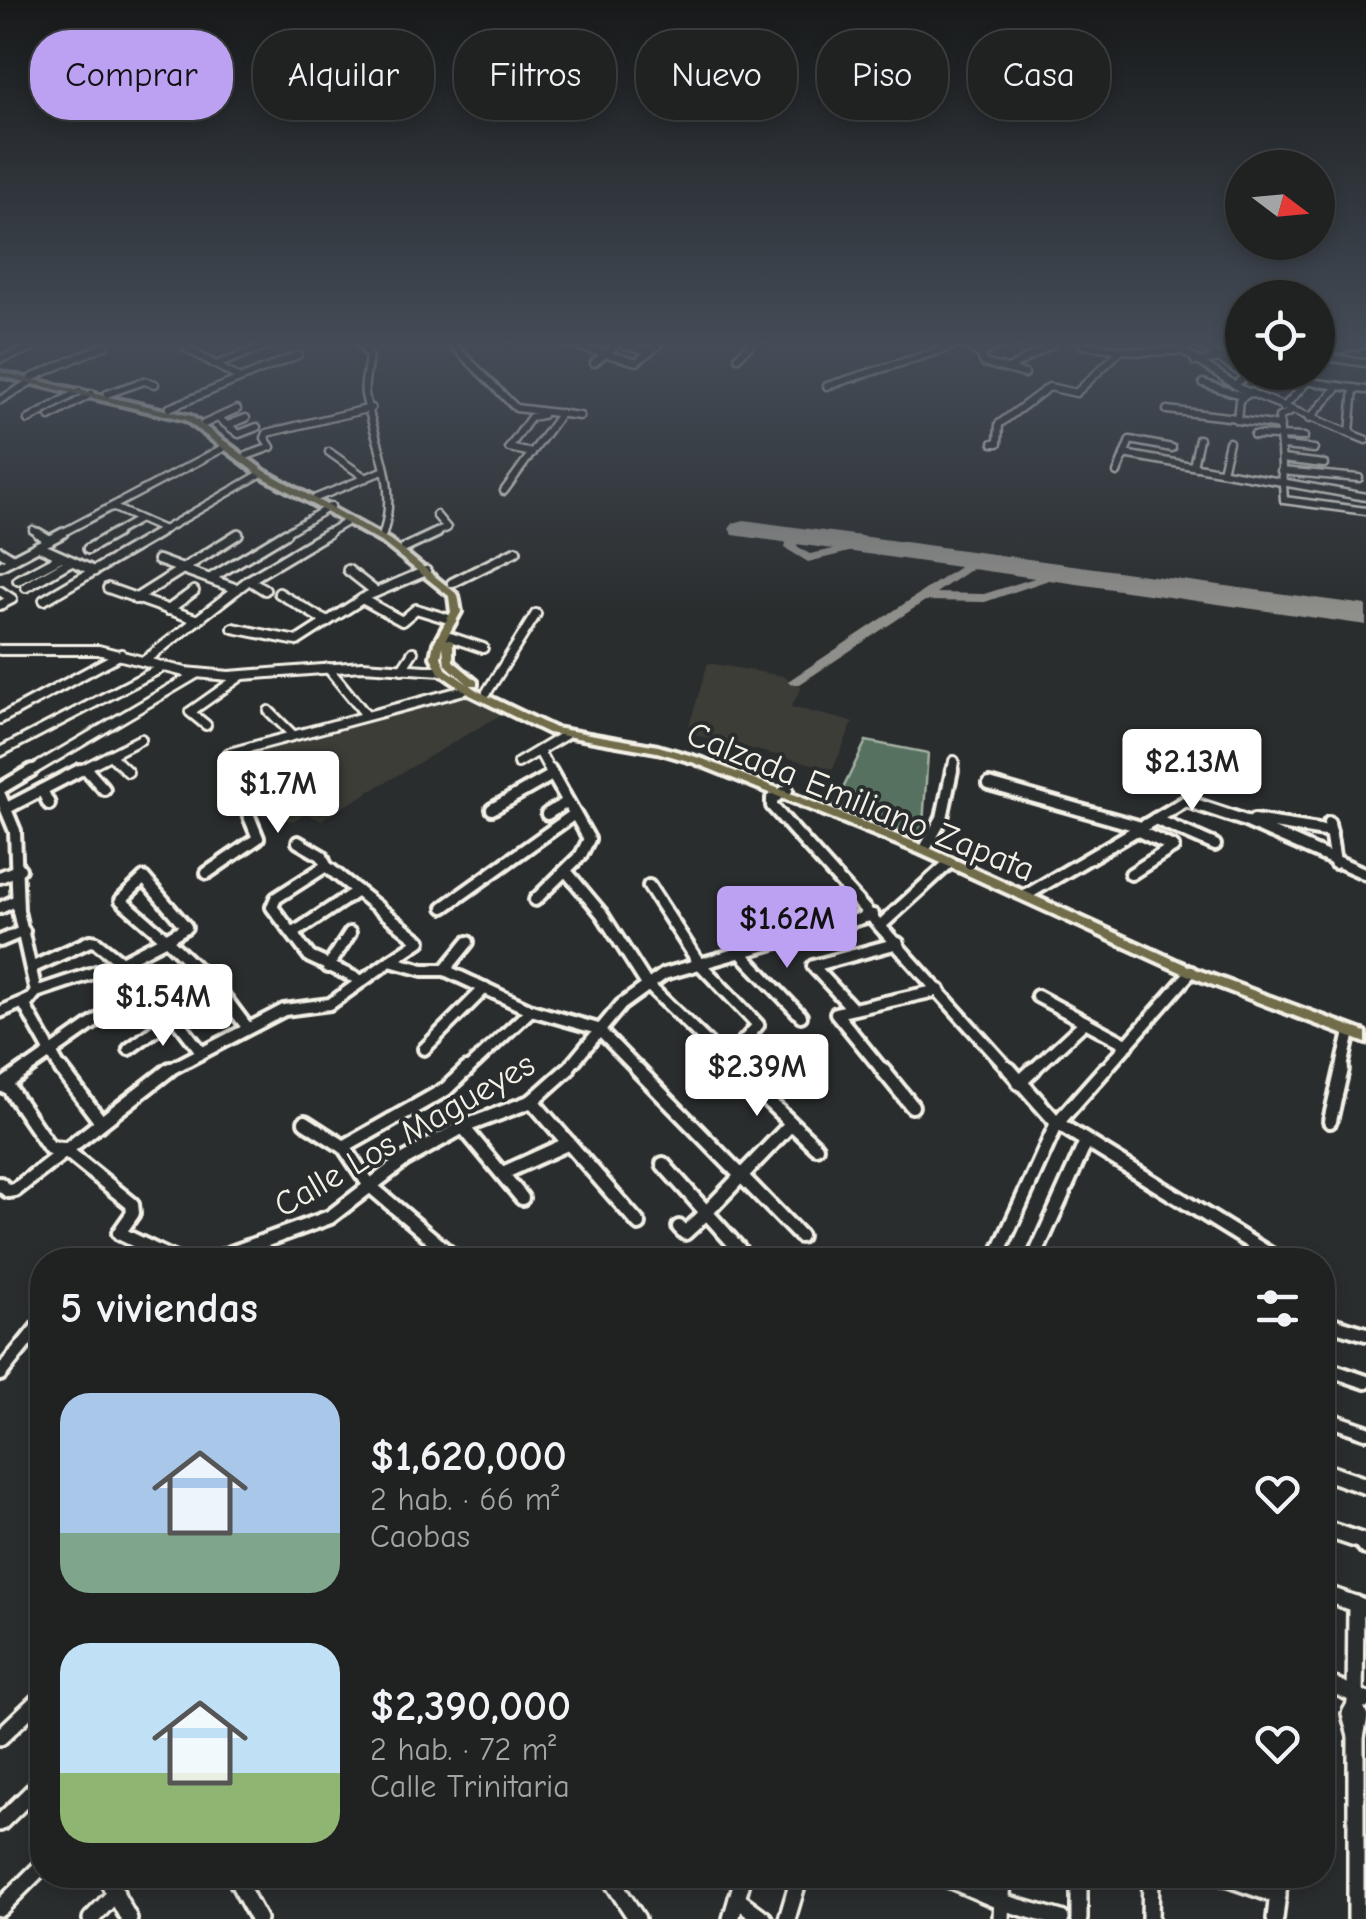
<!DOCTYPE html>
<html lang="es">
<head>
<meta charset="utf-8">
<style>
	body { margin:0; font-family:"Comic Neue",sans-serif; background:#2d2f2f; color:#f1f3f6; height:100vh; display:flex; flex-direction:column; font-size:38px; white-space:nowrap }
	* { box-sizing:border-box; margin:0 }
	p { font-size:32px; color:#a2a4a5 }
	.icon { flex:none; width:55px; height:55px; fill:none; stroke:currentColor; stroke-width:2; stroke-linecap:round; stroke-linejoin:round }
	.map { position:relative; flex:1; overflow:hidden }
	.sheet { position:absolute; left:30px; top:1248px; width:1305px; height:640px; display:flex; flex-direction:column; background:#202222; border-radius:40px; box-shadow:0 5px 15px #0003,0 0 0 2px #3d3f40 }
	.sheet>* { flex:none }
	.top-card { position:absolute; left:30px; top:30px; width:1308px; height:90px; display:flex; gap:20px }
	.needle { width:65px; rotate:106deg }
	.tools { position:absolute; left:1225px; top:150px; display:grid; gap:20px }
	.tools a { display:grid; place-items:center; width:110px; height:110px; border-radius:50%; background:#202222; box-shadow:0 5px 15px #0003,0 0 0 2px #3d3f40; font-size:50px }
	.price { position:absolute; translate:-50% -85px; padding:0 22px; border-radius:10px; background:#fff; color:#222; font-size:32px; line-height:65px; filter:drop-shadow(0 2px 5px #0008) }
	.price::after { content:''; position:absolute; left:50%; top:60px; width:30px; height:22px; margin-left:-15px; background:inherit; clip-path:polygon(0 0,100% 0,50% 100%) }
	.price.current { background:#bca0f2; color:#111 }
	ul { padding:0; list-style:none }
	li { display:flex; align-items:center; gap:30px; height:250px; padding:0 30px }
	li span { display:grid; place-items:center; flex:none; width:280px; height:200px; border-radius:30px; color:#555 }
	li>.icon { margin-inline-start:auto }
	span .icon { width:120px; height:120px; fill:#fffc; stroke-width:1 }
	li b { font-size:42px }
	h2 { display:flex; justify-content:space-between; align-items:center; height:120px; padding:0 30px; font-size:42px }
	.tag { padding:0 35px; border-radius:40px; background:#202222; box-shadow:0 5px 15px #0003,0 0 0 2px #3d3f40; font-size:35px; line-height:90px }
	.tag.current { background:#bca0f2; color:#111 }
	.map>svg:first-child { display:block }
</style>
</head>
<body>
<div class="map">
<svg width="1366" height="1919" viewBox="0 0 1366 1919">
	<rect width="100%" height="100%" fill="#2a2d2e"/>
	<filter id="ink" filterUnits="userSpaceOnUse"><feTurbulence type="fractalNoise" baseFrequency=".01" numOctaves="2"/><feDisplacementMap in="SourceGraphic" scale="20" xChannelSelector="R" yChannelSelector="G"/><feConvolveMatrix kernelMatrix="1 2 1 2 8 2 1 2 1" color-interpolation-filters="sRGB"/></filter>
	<g filter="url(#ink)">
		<g fill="#3c3c38">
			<path d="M 708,663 L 783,676 L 802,687 L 791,707 L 853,722 L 833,769 L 687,733 Z"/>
			<path d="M 469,692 L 507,711 L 321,820 L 306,814 L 292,821 L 253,813 L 231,754 Z"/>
		</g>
		<path fill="#56715f" stroke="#a5b1a4" stroke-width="2.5" d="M 866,741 L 928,753 L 922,839 L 835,805 Z"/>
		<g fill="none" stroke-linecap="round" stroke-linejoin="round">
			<g fill="#8f8f8b" fill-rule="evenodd">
				<path d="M 793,532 L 799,536 L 797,547 L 810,554 L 868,542 L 874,546 L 808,562 L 785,548 L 787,536 Z"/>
				<path d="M 973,558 L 983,561 L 936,593 L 984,594 L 1063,569 L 1069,573 L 985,602 L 925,601 L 800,684 L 790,684 L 788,681 Z"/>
			</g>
			<path fill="#8f8f8b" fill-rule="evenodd" d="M 744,520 L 1366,605 L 1366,625 L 733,535 L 729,529 L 733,523 Z"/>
			<defs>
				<g id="minor-far4">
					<path d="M 361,345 L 369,356 C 368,369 363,382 365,395 C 375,444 399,483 383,534"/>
					<path d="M 453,345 L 516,408 L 580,416"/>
					<path d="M 572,345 L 637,362 L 658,345"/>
					<path d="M 623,345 L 650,352"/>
					<path d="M 963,345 L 980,354 L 984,363 L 1025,374"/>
					<path d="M 1082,345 L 1141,352 L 1180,351"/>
					<path d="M 1174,345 L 1241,389 L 1366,440"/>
					<path d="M 1200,345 L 1236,370"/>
					<path d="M 186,348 L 237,377"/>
					<path d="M 1320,352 L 1362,345"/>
					<path d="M 980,354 L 1001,345"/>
					<path d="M 1318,356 L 1366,363"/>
					<path d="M 738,357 L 750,345"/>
					<path d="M 0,359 L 30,349"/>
					<path d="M 1195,362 L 1242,355"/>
					<path d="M 594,363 L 616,345"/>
					<path d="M 216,365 L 269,345"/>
					<path d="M 1008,369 L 1051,345"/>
					<path d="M 31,378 L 106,345"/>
					<path d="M 1203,383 L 1243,396"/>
					<path d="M 1235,385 L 1249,373 L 1366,390"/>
					<path d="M 827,386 L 957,345"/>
					<path d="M 1251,392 L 1239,400 L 1237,420 L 1280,426"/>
					<path d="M 107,394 L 144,381 L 155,384"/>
					<path d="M 0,400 L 32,381"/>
					<path d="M 169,408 L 298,355"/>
					<path d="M 1283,408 L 1307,382"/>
					<path d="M 1167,410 L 1237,418"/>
					<path d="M 1290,412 L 1279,417 L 1284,500 L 1366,511"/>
					<path d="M 50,417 L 91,394"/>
					<path d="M 219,419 L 239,434 L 257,427"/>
					<path d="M 1309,419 L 1339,386"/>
					<path d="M 28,420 L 79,391"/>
					<path d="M 204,424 L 237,409"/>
					<path d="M 228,425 L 246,418"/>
					<path d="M 1350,433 L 1354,388"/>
					<path d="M 1254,435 L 1304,437"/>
					<path d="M 993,443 L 998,443 L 999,424 L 1049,387 L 1076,393 L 1120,351"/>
					<path d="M 1283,446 L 1314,449"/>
					<path d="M 329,452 L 366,478"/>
					<path d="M 532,453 L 509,448 L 531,417 L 542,415"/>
					<path d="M 1124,454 L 1366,497"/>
					<path d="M 246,456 L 271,447 L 265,438 L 267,433 L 371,408"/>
					<path d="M 1282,459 L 1324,464"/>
					<path d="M 1193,466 L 1199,439"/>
					<path d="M 1222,471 L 1229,442"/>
					<path d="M 1281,471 L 1359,478"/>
					<path d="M 1117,473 L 1130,440 L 1172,448"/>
					<path d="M 504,491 L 561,413"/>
					<path d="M 316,498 L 385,470"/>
					<path d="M 112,507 L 162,529"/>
					<path d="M 33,530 L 42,535"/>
					<path d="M 58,535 L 227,446"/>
					<path d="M 111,535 L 138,520"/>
					<path d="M 155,535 L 262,473"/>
					<path d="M 282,535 L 331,506"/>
					<path d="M 324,535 L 348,521"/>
					<path d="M 431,535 L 447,528 L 436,515"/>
				</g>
				<g id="minor-far3">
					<path d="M 38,533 L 50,540"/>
					<path d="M 38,546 L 94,571"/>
					<path d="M 405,548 L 437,533"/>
					<path d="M 88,549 L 116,533"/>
					<path d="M 0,551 L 13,559"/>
					<path d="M 158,560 L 237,589"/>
					<path d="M 0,566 L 63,533"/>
					<path d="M 348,570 L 376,592"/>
					<path d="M 211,578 L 286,533"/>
					<path d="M 18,580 L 61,557"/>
					<path d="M 249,580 L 265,590"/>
					<path d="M 452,583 L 516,551"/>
					<path d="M 26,587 L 71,561"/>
					<path d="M 108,588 L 198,620"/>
					<path d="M 0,591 L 12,599 L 0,605"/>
					<path d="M 279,593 L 327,622"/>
					<path d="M 135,599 L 238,534"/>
					<path d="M 362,599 L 402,621 L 416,609 L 452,620"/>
					<path d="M 44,600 L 159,533"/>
					<path d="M 168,610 L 194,591"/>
					<path d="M 233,628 L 297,641 L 367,596 L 426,571"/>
					<path d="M 450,637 L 483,648"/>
					<path d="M 0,650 L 98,650 L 185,672 L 229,676 L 362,666 L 442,671"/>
					<path d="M 144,661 L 249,580 L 328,533"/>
					<path d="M 328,668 L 366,715"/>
					<path d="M 402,669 L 413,652"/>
					<path d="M 487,692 L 536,614"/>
					<path d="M 269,711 L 293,735"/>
					<path d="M 0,719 L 121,654"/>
					<path d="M 206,725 L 190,712 L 241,676"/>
					<path d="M 539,751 L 551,773"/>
					<path d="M 0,752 L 163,667"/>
					<path d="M 110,755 L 128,772"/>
					<path d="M 518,763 L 565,735"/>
					<path d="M 85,768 L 89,773"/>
					<path d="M 28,773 L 196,674"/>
					<path d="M 75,773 L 141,739"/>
					<path d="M 231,773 L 225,757 L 229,753 L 468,689"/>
					<path d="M 952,773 L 954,761"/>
				</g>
				<g id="minor-far2">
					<path d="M 87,770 L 104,789"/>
					<path d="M 989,784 L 1141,827"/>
					<path d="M 0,789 L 32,770"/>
					<path d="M 42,790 L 49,804"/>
					<path d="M 787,790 L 772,799 L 772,806 L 1011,1072"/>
					<path d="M 0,795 L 15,831 L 18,911 L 36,992"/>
					<path d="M 9,807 L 80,770"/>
					<path d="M 492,809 L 552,775"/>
					<path d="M 547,814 L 567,802"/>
					<path d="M 1155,819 L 1215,845"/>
					<path d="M 1254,820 L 1331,832"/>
					<path d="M 1329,823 L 1335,863"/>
					<path d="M 1136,830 L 1173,847"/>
					<path d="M 298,842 L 322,856 L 326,866 L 420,941 L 390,961"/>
					<path d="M 926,847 L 942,818 L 952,770"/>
					<path d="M 326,866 L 276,898 L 272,907 L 310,957 L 360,980"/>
					<path d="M 566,871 L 602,914 L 646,983 L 738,1072"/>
					<path d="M 207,873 L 258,838 L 230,770"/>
					<path d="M 1131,874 L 1173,847"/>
					<path d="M 0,877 L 20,869"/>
					<path d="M 144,878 L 186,927 L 166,939 L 121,900 Z"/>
					<path d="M 649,886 L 699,963 L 758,1025 L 725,1062"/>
					<path d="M 1028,894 L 1186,801 L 1243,820 L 1366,874"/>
					<path d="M 535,900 L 581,855 L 589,839 L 550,770"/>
					<path d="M 444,907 L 573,815"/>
					<path d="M 0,908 L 17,900"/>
					<path d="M 881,925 L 949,863"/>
					<path d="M 294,933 L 357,891"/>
					<path d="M 166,939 L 220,991 L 247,1027"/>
					<path d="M 0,941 L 24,931"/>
					<path d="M 743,955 L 801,1016"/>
					<path d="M 328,967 L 350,933"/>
					<path d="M 31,968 L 90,941 L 96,942 L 149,984 L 200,1050"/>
					<path d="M 445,970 L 468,942"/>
					<path d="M 36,992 L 114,966 L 166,939"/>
					<path d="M 36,992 L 25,1006 L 62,1072"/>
					<path d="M 1037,996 L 1128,1045"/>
					<path d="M 853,1009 L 813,966 L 898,943"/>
					<path d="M 0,1012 L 28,1000"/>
					<path d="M 129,1049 L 173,1017"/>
					<path d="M 424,1049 L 485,988"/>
					<path d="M 23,1072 L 149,984"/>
					<path d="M 165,1072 L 284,1010 L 330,1004 L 390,961 L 423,970 L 445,970 L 531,1010 L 598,1029 L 640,1072"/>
					<path d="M 465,1072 L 531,1010"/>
					<path d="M 565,1072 L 621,1005 L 664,974 L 873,915"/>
					<path d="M 884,1072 L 836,1013 L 939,990"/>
					<path d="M 1031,1072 L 1085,1022"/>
					<path d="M 1103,1072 L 1191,972"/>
					<path d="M 1341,1072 L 1350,1032"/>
				</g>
				<g id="minor-far1">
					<path d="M 61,1069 L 101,1122"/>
					<path d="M 637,1069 L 800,1236"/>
					<path d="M 735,1069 L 816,1147"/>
					<path d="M 882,1069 L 912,1106"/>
					<path d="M 1009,1069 L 1057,1123 L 1279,1260"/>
					<path d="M 1019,1083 L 1034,1069"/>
					<path d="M 6,1084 L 50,1148 L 64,1149 L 132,1204 L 133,1213 L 119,1233 L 175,1260"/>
					<path d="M 2,1086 L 26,1069"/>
					<path d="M 532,1101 L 639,1224"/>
					<path d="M 1330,1121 L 1342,1069"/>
					<path d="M 305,1122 L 344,1147 L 370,1186 L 457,1260"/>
					<path d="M 463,1127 L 522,1198"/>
					<path d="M 344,1147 L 446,1089 L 467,1069"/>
					<path d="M 663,1164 L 739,1249"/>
					<path d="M 503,1173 L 569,1143"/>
					<path d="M 0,1184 L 8,1191 L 15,1190 L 170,1069"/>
					<path d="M 679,1227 L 685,1233 L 699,1220 L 791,1124"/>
					<path d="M 140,1260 L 147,1260"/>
					<path d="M 212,1260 L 330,1217 L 404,1160 L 463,1127 L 532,1101 L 568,1069"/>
					<path d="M 995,1260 L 1057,1123 L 1105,1069"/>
					<path d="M 1033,1260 L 1085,1144"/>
					<path d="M 1322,1321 L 1366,1334"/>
					<path d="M 1322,1367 L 1366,1382"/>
					<path d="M 0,1374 L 42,1322"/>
					<path d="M 1322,1417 L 1366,1432"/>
				</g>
				<g id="minor">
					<path d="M 1322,1471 L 1366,1486"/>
					<path d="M 1322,1528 L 1361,1541 L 1366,1547"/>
					<path d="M 1322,1592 L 1366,1608"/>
					<path d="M 1356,1604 L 1355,1705 L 1360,1717 L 1356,1737 L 1356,1919"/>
					<path d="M 1322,1680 L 1366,1700"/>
					<path d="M 1355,1705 L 1350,1714 L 1356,1736"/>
					<path d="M 0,1737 L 42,1697"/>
					<path d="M 0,1823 L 42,1782"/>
					<path d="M 234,1875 L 258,1919"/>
					<path d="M 608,1875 L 637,1919"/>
					<path d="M 939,1875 L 1002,1902 L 1061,1919"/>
					<path d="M 1079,1875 L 1079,1919"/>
					<path d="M 1218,1875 L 1278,1896"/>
					<path d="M 108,1881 L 129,1919"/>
					<path d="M 737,1899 L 764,1919"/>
					<path d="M 0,1908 L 42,1866"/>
					<path d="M 91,1919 L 116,1893"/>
					<path d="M 731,1919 L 744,1875"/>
					<path d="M 787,1919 L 800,1875"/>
					<path d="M 1001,1919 L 1003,1875"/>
					<path d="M 1150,1919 L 1151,1875"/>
					<path d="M 1275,1919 L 1280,1875"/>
				</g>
				<path id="major" d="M 0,372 L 191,416 L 265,471 L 390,540 L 458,595 L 461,612 L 446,639 L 453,641 L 453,661 L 477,681 L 477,685 L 469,685 L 445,664 L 443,646 L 441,657 L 446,669 L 478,691 L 555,728 L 658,746 L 703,759 L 927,847 L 1195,969 L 1366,1032 L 1366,1043 L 1187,975 L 919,853 L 695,763 L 657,752 L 548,733 L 470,695 L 439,673 L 431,657 L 434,643 L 451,612 L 449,596 L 384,544 L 259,475 L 185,420 L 0,376 Z"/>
			</defs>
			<use href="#minor-far4" stroke="#f4f1e8" stroke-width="11"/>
			<use href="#minor-far3" stroke="#f4f1e8" stroke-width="14"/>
			<use href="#minor-far2" stroke="#f4f1e8" stroke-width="18"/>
			<use href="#minor-far1" stroke="#f4f1e8" stroke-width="20"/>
			<use href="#minor" stroke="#f4f1e8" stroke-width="22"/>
			<use href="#major" stroke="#f4f1e8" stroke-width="8"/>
			<use href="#minor-far4" stroke="#2a2d2e" stroke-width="6"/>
			<use href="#minor-far3" stroke="#2a2d2e" stroke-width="8"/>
			<use href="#minor-far2" stroke="#2a2d2e" stroke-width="10"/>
			<use href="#minor-far1" stroke="#2a2d2e" stroke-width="12"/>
			<use href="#minor" stroke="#2a2d2e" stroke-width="15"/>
			<use href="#major" fill="#716d4b" fill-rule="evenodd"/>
		</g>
	</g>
	<linearGradient id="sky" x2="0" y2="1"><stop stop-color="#171919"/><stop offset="0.56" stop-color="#444c57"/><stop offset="1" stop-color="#444c57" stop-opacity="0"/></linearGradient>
	<rect width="1366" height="614" fill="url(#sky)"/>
	<g text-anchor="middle" stroke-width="8" stroke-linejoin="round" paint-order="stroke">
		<g font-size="35" fill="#f4f1e8" stroke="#2a2d2e">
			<text transform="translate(861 801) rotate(22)" y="12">Calzada Emiliano Zapata</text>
			<text transform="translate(404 1134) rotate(-30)" y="12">Calle Los Magueyes</text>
		</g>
	</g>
</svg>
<div class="tools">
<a><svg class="needle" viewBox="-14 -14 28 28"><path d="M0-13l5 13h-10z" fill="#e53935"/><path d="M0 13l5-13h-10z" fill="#a2a4a5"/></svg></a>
<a><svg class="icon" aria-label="locate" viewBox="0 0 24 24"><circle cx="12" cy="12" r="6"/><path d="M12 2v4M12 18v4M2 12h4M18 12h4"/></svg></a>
</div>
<b class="price" style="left:1192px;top:814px">$2.13M</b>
<b class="price" style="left:278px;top:836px">$1.7M</b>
<b class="price current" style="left:787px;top:971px">$1.62M</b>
<b class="price" style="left:163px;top:1049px">$1.54M</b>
<b class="price" style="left:757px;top:1119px">$2.39M</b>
<div class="top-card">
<a class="tag current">Comprar</a>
<a class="tag">Alquilar</a>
<a class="tag">Filtros</a>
<a class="tag">Nuevo</a>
<a class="tag">Piso</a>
<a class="tag">Casa</a>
</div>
<section class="sheet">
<h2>5 viviendas<svg class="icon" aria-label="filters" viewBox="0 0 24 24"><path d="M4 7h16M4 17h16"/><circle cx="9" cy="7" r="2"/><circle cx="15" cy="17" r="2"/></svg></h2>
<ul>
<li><span style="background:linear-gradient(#a9c7e8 70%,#7fa58c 0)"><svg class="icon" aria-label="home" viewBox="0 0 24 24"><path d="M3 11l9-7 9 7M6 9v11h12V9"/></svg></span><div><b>$1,620,000</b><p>2 hab. · 66 m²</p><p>Caobas</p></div><svg class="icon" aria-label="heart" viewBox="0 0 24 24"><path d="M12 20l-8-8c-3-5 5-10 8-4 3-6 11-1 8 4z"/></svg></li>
<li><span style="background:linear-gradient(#bfe0f5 65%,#8fb573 0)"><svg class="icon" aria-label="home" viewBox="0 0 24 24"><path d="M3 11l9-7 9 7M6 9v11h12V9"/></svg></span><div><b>$2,390,000</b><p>2 hab. · 72 m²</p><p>Calle Trinitaria</p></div><svg class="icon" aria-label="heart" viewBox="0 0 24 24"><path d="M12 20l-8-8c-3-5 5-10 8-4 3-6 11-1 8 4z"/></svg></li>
</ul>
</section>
</div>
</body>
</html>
